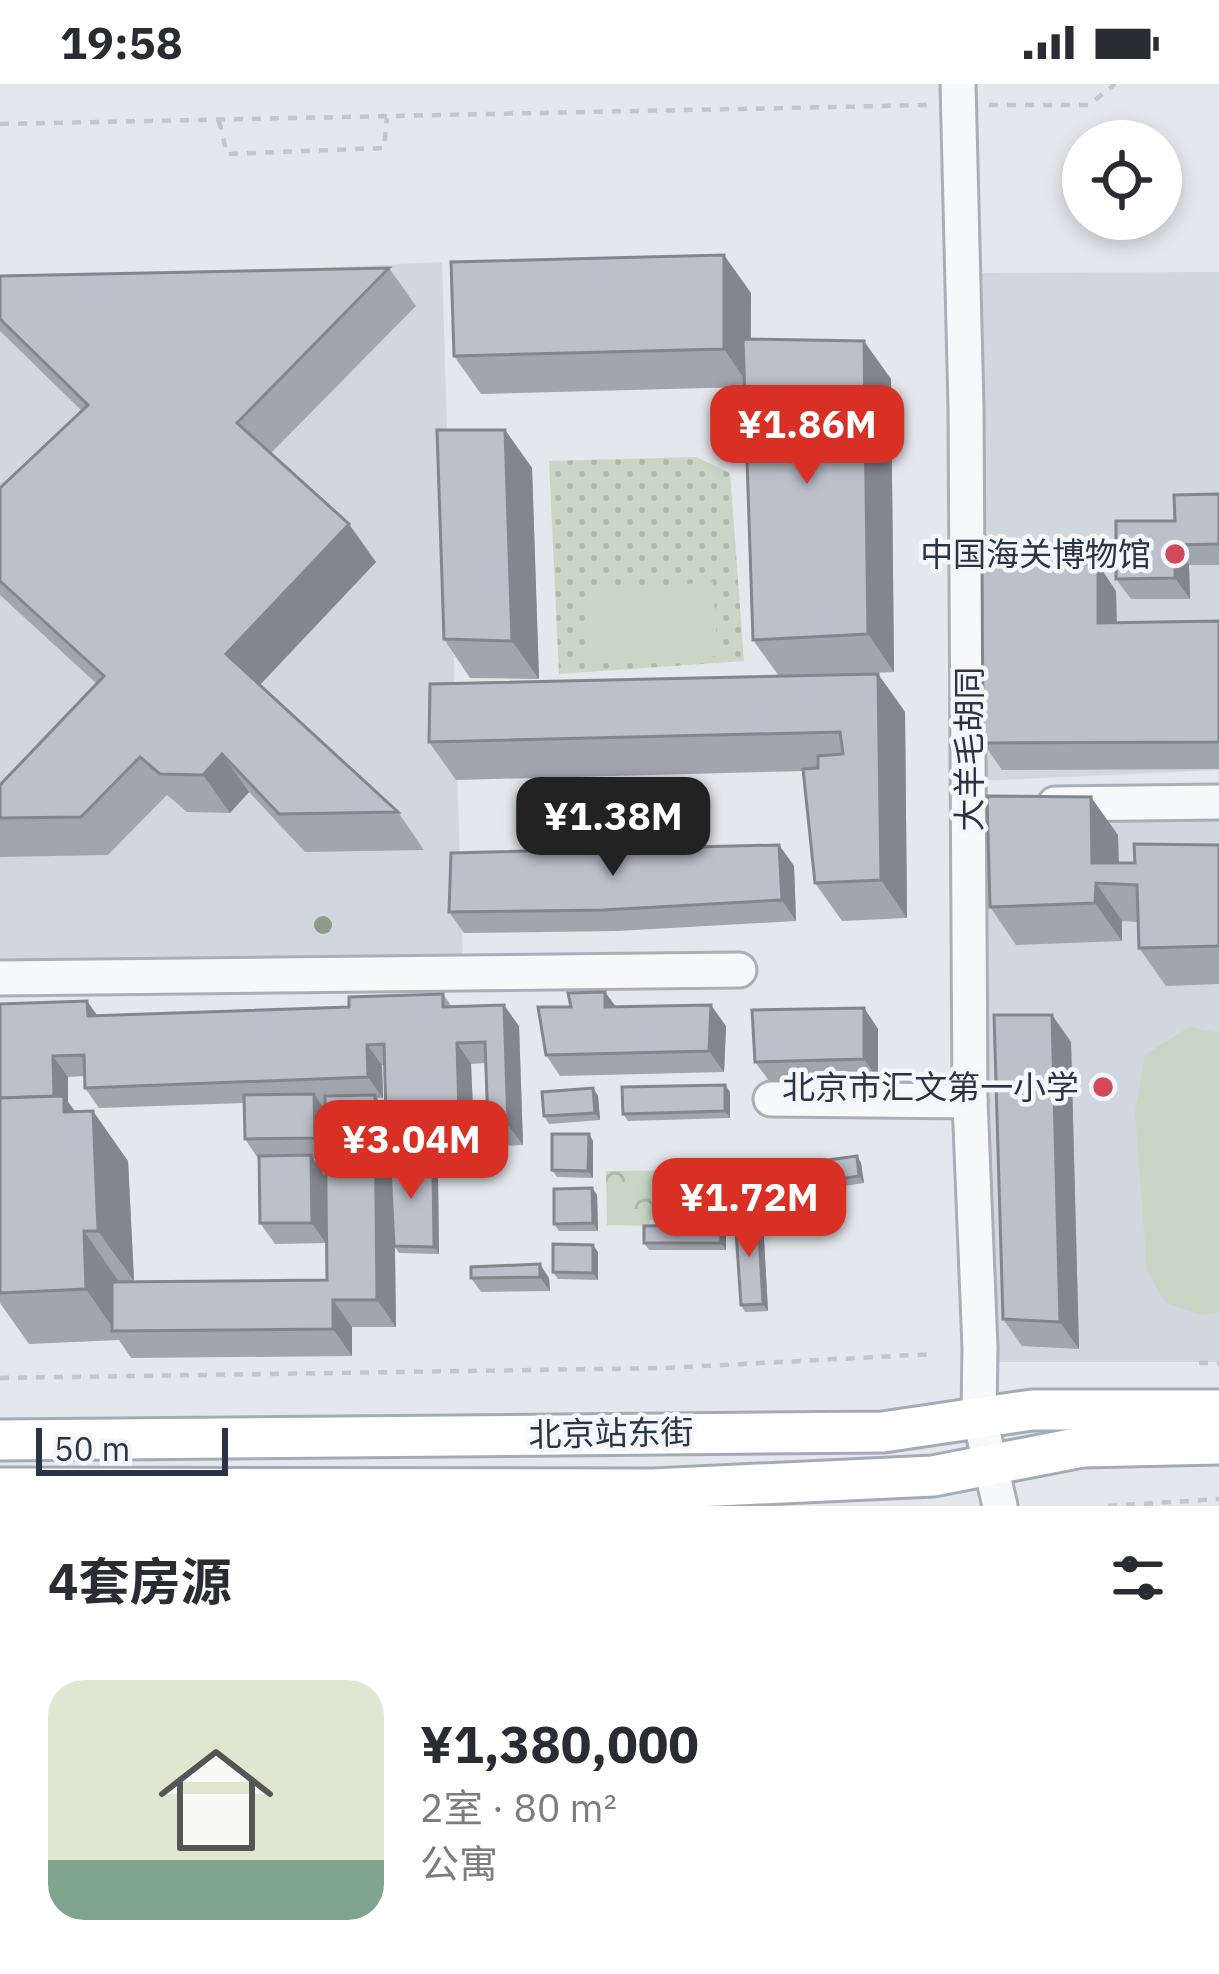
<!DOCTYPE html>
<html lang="zh">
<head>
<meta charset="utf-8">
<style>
	body { margin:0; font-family:"IBM Plex Sans","Noto Sans SC",sans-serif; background:#f2f2f3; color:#2b2b33; height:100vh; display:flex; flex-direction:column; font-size:45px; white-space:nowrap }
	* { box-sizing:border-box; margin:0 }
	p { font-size:39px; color:#7c7c81 }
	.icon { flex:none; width:66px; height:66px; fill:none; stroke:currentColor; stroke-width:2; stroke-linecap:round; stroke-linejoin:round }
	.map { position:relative; height:1422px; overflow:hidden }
	.panel { display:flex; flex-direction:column; background:#fff; flex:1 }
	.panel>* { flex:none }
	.buttons { position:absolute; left:1062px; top:36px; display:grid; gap:24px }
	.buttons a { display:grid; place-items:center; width:120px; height:120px; border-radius:50%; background:#fff; box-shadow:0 6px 18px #0003; font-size:60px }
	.scale { position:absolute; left:36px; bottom:30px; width:192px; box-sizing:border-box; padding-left:12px; border:6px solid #2b3445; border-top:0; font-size:33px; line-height:42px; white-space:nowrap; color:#2b3445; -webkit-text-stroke:9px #f4f6f9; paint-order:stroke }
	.price { position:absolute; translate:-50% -102px; padding:0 27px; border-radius:24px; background:#d93025; color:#fff; font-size:39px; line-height:78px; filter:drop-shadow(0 3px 6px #0008) }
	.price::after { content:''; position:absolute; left:50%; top:72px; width:36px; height:27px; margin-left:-18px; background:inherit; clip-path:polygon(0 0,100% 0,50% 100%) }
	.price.selected { background:#222; color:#fff }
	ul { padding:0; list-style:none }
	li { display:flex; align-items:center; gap:36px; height:300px; padding:0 48px }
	li span { display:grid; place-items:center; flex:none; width:336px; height:240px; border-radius:36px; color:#555 }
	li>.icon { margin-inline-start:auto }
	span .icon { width:144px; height:144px; fill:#fffc; stroke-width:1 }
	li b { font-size:51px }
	h2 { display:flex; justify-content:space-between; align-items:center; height:144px; padding:0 48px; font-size:51px }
	.status { display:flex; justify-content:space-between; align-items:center; height:84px; padding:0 60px; background:#fff; direction:ltr }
	.status svg { height:33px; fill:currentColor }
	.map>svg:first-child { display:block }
</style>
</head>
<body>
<div class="status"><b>19:58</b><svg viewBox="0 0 49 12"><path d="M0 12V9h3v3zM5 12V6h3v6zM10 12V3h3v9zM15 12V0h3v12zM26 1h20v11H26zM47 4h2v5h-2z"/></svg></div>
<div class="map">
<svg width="1219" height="1422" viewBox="0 0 1219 1422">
	<defs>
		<pattern id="green-dots" width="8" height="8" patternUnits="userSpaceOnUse" patternTransform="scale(3)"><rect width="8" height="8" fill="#c9d6c5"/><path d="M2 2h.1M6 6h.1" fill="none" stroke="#adb8ab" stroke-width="1.8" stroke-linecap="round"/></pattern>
		<pattern id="forest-crowns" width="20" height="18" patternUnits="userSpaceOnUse" patternTransform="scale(3)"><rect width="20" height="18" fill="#c9d6c5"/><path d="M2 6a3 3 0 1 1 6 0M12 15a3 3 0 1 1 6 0" fill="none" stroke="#adb8ab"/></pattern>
	</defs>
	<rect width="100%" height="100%" fill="#e4e7ec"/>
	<g fill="#d2d6de">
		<path d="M 442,178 L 463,882 L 0,889 L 0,199 Z"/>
		<path d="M 1219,188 L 1219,686 L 978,697 L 982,189 Z"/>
		<path d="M 1168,718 L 1219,720 L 1219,1278 L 995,1278 L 981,729 Z"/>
	</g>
	<path fill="url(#green-dots)" d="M 696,373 L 730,389 L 744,577 L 559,590 L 549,377 Z"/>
	<path fill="url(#forest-crowns)" d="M 730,1086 L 737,1090 L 738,1104 L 731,1105 L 733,1140 L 650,1136 L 649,1142 L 607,1141 L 606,1087 Z"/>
	<g fill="#c9d6c5">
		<path d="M 713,498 L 718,572 L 591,577 L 590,507 Z"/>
		<path d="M 1189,943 L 1219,949 L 1219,1228 L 1200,1231 L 1165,1218 L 1147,1187 L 1135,1028 L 1145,971 Z"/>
	</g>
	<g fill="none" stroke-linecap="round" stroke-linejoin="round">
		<defs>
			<g id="minor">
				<path d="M 958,0 L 966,323 L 970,1017 L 980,1264 L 979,1331 L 1000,1422"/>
				<path d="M 1055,720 L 1219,718"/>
				<path d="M 0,894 L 739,886"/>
				<path d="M 771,1015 L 970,1017"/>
			</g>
			<g id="major">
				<path d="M 0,1356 L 883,1348 L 1032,1326 L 1219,1326"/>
				<path d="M 0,1404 L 653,1405 L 933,1392 L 1082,1363 L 1219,1360"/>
			</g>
		</defs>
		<use href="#minor" stroke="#a9aeb7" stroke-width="39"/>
		<use href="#major" stroke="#a3abb8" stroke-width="45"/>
		<g stroke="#c2c5cb" stroke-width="4.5" stroke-dasharray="9 9" stroke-linecap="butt">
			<path d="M 989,21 L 1089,21 L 1115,0"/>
			<path d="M 219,37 L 227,70 L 384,64 L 387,34"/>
			<path d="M 0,40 L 930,21"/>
			<path d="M 1199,1279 L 1219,1279"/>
			<path d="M 0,1294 L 665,1284 L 935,1270"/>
			<path d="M 1108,1422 L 1219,1415"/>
		</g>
		<use href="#minor" stroke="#f7f8fa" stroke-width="33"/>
		<use href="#major" stroke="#fff" stroke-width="39"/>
	</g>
	<circle fill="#899d89" cx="323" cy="841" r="9"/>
	<g fill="#a1a5ae" fill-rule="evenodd">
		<path d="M 389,184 L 416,222 L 271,369 L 376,478 L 260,601 L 398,728 L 424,766 L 305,768 L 249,708 L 230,729 L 187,728 L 167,711 L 108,771 L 0,773 L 0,701 L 97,600 L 0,511 L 0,404 L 82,327 L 0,247 L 0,192 Z"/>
		<path d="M 751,209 L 751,255 L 891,295 L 894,588 L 854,590 L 878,590 L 905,628 L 907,834 L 842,837 L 815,799 L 804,687 L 456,696 L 429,658 L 779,592 L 753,556 L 745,303 L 481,310 L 454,272 Z"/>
		<path d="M 505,346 L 532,384 L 539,595 L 470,594 L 444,555 Z"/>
		<path d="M 1219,410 L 1219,481 L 1189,481 L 1190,515 L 1131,515 L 1116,495 L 1175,437 Z"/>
		<path d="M 1116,507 L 1117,539 L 1219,537 L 1219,685 L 1002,686 L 983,659 Z"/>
		<path d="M 1118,751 L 1119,779 L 1135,779 L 1219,761 L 1219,900 L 1166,902 L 1139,864 L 1138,838 L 1122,837 L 1122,857 L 1016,861 L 990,823 Z"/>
		<path d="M 779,761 L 794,782 L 796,837 L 617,847 L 464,849 L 449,828 Z"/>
		<path d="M 443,910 L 452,923 L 519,942 L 523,1061 L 502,1062 L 488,1041 L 485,979 L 471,980 L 474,1049 L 401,1052 L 393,1042 L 394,1063 L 412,1067 L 475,1066 L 475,1084 L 417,1084 L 414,1080 L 414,1087 L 438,1093 L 439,1170 L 399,1169 L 395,1163 L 396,1243 L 352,1243 L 352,1272 L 131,1274 L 119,1256 L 29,1260 L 0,1219 L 0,920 L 97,932 L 349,923 ZM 382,981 L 384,981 L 386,1028 L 377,1014 L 383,1014 ZM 84,992 L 85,1004 L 99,1024 L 244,1019 L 245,1055 L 259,1076 L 260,1139 L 275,1160 L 326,1159 L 313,1075 L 326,1074 L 327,1196 L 134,1197 L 128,1077 L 75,1027 L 68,1018 L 68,993 Z"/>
		<path d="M 615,922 L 726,942 L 724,988 L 560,992 L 546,971 Z"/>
		<path d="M 864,924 L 878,945 L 878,996 L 770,998 L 755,978 Z"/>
		<path d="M 1052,931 L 1071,958 L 1079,1265 L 1022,1262 L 1003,1235 Z"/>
		<path d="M 725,1001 L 730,1008 L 730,1034 L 628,1037 L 623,1030 Z"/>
		<path d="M 593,1004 L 598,1012 L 600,1036 L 549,1040 L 544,1032 Z"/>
		<path d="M 589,1050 L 593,1057 L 593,1094 L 557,1093 L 552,1086 Z"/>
		<path d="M 857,1072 L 861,1079 L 864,1099 L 770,1113 L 765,1106 Z"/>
		<path d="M 592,1104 L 597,1111 L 598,1147 L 559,1147 L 554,1140 Z"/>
		<path d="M 758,1131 L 763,1138 L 768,1227 L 745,1228 L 741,1221 Z"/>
		<path d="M 726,1148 L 726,1166 L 649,1166 L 644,1159 Z"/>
		<path d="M 598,1168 L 598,1196 L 558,1195 L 553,1188 Z"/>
		<path d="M 471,1183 L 549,1194 L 550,1207 L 481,1208 L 471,1194 Z"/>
	</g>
	<g fill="#83868d">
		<path d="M 724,171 L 751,209 L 750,303 L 724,265 Z"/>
		<path d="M 864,257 L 891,295 L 894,588 L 868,550 Z"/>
		<path d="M 505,346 L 532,384 L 539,595 L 512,557 Z"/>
		<path d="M 349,440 L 376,478 L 253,608 L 226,570 Z"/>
		<path d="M 1175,461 L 1189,481 L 1190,515 L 1175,494 Z"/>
		<path d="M 1098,480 L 1116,507 L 1117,566 L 1098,539 Z"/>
		<path d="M 878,590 L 905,628 L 907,834 L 881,796 Z"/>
		<path d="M 222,670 L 249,708 L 230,729 L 203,691 Z"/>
		<path d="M 1091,713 L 1118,751 L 1119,800 L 1092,779 Z"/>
		<path d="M 779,761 L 794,782 L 796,837 L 782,816 Z"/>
		<path d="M 1096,799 L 1122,837 L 1122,857 L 1095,819 Z"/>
		<path d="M 605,908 L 620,928 L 605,923 Z"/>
		<path d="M 87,917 L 102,938 L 88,932 Z"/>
		<path d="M 504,921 L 519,942 L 523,1061 L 508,1041 Z"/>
		<path d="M 711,921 L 726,942 L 724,988 L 709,967 Z"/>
		<path d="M 864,924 L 878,945 L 878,996 L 864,975 Z"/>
		<path d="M 1052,931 L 1071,958 L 1079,1265 L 1060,1238 Z"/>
		<path d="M 457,959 L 471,980 L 474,1049 L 459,1029 Z"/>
		<path d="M 367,961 L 382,981 L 383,1014 L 368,993 Z"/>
		<path d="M 53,972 L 68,993 L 68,1018 L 94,1055 L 93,1027 L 128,1077 L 134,1197 L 98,1147 L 55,1021 Z"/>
		<path d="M 725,1001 L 730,1008 L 730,1034 L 725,1027 Z"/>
		<path d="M 593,1004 L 598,1012 L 600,1036 L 595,1029 Z"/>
		<path d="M 314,1010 L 328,1030 L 329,1074 L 315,1054 Z"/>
		<path d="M 375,1011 L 393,1042 L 396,1243 L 377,1216 Z"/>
		<path d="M 589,1050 L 593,1057 L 593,1094 L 588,1087 Z"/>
		<path d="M 470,1059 L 475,1066 L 475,1084 L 470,1077 Z"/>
		<path d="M 408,1062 L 413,1069 L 415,1113 L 410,1106 Z"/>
		<path d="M 311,1071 L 325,1092 L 326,1159 L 312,1139 Z"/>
		<path d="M 857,1072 L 861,1079 L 864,1099 L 859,1092 Z"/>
		<path d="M 433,1086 L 438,1093 L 439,1170 L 434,1163 Z"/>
		<path d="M 592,1104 L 597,1111 L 598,1147 L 593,1139 Z"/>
		<path d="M 758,1131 L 763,1138 L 768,1227 L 763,1220 Z"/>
		<path d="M 721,1141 L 726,1148 L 726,1166 L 721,1159 Z"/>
		<path d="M 84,1147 L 119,1198 L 115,1247 L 86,1205 Z"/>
		<path d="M 593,1161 L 598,1168 L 598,1196 L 593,1189 Z"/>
		<path d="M 540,1180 L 549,1194 L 550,1207 L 540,1193 Z"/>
		<path d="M 333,1216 L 352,1243 L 352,1272 L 333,1245 Z"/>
	</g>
	<g fill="#bbc0ca" stroke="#83868d" stroke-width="3">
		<path d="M 724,171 L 724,265 L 454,272 L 451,178 Z"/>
		<path d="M 389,184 L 237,339 L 349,440 L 226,570 L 398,728 L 279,730 L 222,670 L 203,691 L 160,690 L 140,673 L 81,733 L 0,734 L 0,701 L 104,592 L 0,497 L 0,404 L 88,321 L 0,235 L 0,192 Z"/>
		<path d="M 743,255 L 864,257 L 868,550 L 753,556 Z"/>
		<path d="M 437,346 L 505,346 L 512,557 L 444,555 Z"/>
		<path d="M 1219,410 L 1219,460 L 1175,461 L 1175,494 L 1116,495 L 1116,437 L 1175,437 L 1174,411 Z"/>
		<path d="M 982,480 L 1098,480 L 1098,539 L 1219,537 L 1219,658 L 983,659 Z"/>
		<path d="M 878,590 L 881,796 L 815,799 L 803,685 L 818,684 L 818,672 L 843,670 L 840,648 L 429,658 L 430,600 Z"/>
		<path d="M 987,712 L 1091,713 L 1092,779 L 1135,779 L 1134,760 L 1219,761 L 1219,862 L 1139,864 L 1137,801 L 1096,799 L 1095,819 L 990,823 Z"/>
		<path d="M 779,761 L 782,816 L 603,826 L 449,828 L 451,769 Z"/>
		<path d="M 605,908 L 605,923 L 711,921 L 709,967 L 546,971 L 538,923 L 571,923 L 568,909 Z"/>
		<path d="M 443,910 L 443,923 L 504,921 L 508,1041 L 488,1041 L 485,958 L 457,959 L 459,1029 L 386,1031 L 384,960 L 367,961 L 368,993 L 85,1004 L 84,971 L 53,972 L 54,1012 L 0,1014 L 0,920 L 87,917 L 88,932 L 349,923 L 349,913 Z"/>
		<path d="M 864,924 L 864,975 L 755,978 L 752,926 Z"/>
		<path d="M 994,931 L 1052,931 L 1060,1238 L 1003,1235 Z"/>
		<path d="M 725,1001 L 725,1027 L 623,1030 L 622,1003 Z"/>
		<path d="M 593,1004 L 595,1029 L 544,1032 L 542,1008 Z"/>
		<path d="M 314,1010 L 315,1054 L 245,1055 L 244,1011 Z"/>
		<path d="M 375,1011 L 377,1216 L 333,1216 L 333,1245 L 112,1247 L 112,1198 L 327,1196 L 325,1012 Z"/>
		<path d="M 64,1012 L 64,1028 L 93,1027 L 98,1147 L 84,1147 L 86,1205 L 0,1209 L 0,1014 Z"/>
		<path d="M 552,1050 L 589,1050 L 588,1087 L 552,1086 Z"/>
		<rect x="412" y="1059" width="58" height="18"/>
		<path d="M 408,1062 L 410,1106 L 412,1087 L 433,1086 L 434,1163 L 394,1162 L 389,1063 Z"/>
		<path d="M 311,1071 L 312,1139 L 260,1139 L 259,1072 Z"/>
		<path d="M 857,1072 L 859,1092 L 765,1106 L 762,1085 Z"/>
		<path d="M 592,1104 L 593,1139 L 554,1140 L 554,1105 Z"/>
		<path d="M 758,1131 L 763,1220 L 741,1221 L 735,1132 Z"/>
		<path d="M 721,1141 L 721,1159 L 644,1159 L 644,1142 Z"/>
		<path d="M 553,1160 L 593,1161 L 593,1189 L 553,1188 Z"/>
		<path d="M 540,1180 L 540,1193 L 471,1194 L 471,1183 Z"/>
	</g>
	<g fill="#d1495b" stroke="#f4f6f9" stroke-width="4.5">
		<circle cx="1175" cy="470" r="12"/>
		<circle cx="1103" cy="1003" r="12"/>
	</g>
	<g text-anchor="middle" stroke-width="9" stroke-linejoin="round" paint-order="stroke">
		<g font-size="33" fill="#2b3445" stroke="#f4f6f9" text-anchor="end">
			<text x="1151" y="482">中国海关博物馆</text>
			<text x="1079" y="1015">北京市汇文第一小学</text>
		</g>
		<g font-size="33" fill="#2b3445" stroke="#f4f6f9">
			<text transform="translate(969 665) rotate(-90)" y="12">大羊毛胡同</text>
			<text transform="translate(611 1349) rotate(-1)" y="12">北京站东街</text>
		</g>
	</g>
</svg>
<div class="buttons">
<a><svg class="icon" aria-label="locate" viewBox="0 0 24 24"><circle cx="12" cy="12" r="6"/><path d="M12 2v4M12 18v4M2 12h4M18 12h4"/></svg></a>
</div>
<div class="scale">50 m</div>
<b class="price" style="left:807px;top:403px">¥1.86M</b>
<b class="price selected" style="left:613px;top:795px">¥1.38M</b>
<b class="price" style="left:411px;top:1118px">¥3.04M</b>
<b class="price" style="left:749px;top:1176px">¥1.72M</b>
</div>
<section class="panel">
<h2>4套房源<svg class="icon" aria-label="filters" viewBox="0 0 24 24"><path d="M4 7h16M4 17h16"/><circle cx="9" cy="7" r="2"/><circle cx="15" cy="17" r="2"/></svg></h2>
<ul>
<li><span style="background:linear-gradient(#dfe7d0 75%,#7fa58c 0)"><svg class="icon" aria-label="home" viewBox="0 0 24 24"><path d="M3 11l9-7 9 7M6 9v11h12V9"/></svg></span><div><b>¥1,380,000</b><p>2室 · 80 m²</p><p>公寓</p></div></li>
</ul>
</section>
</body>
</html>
